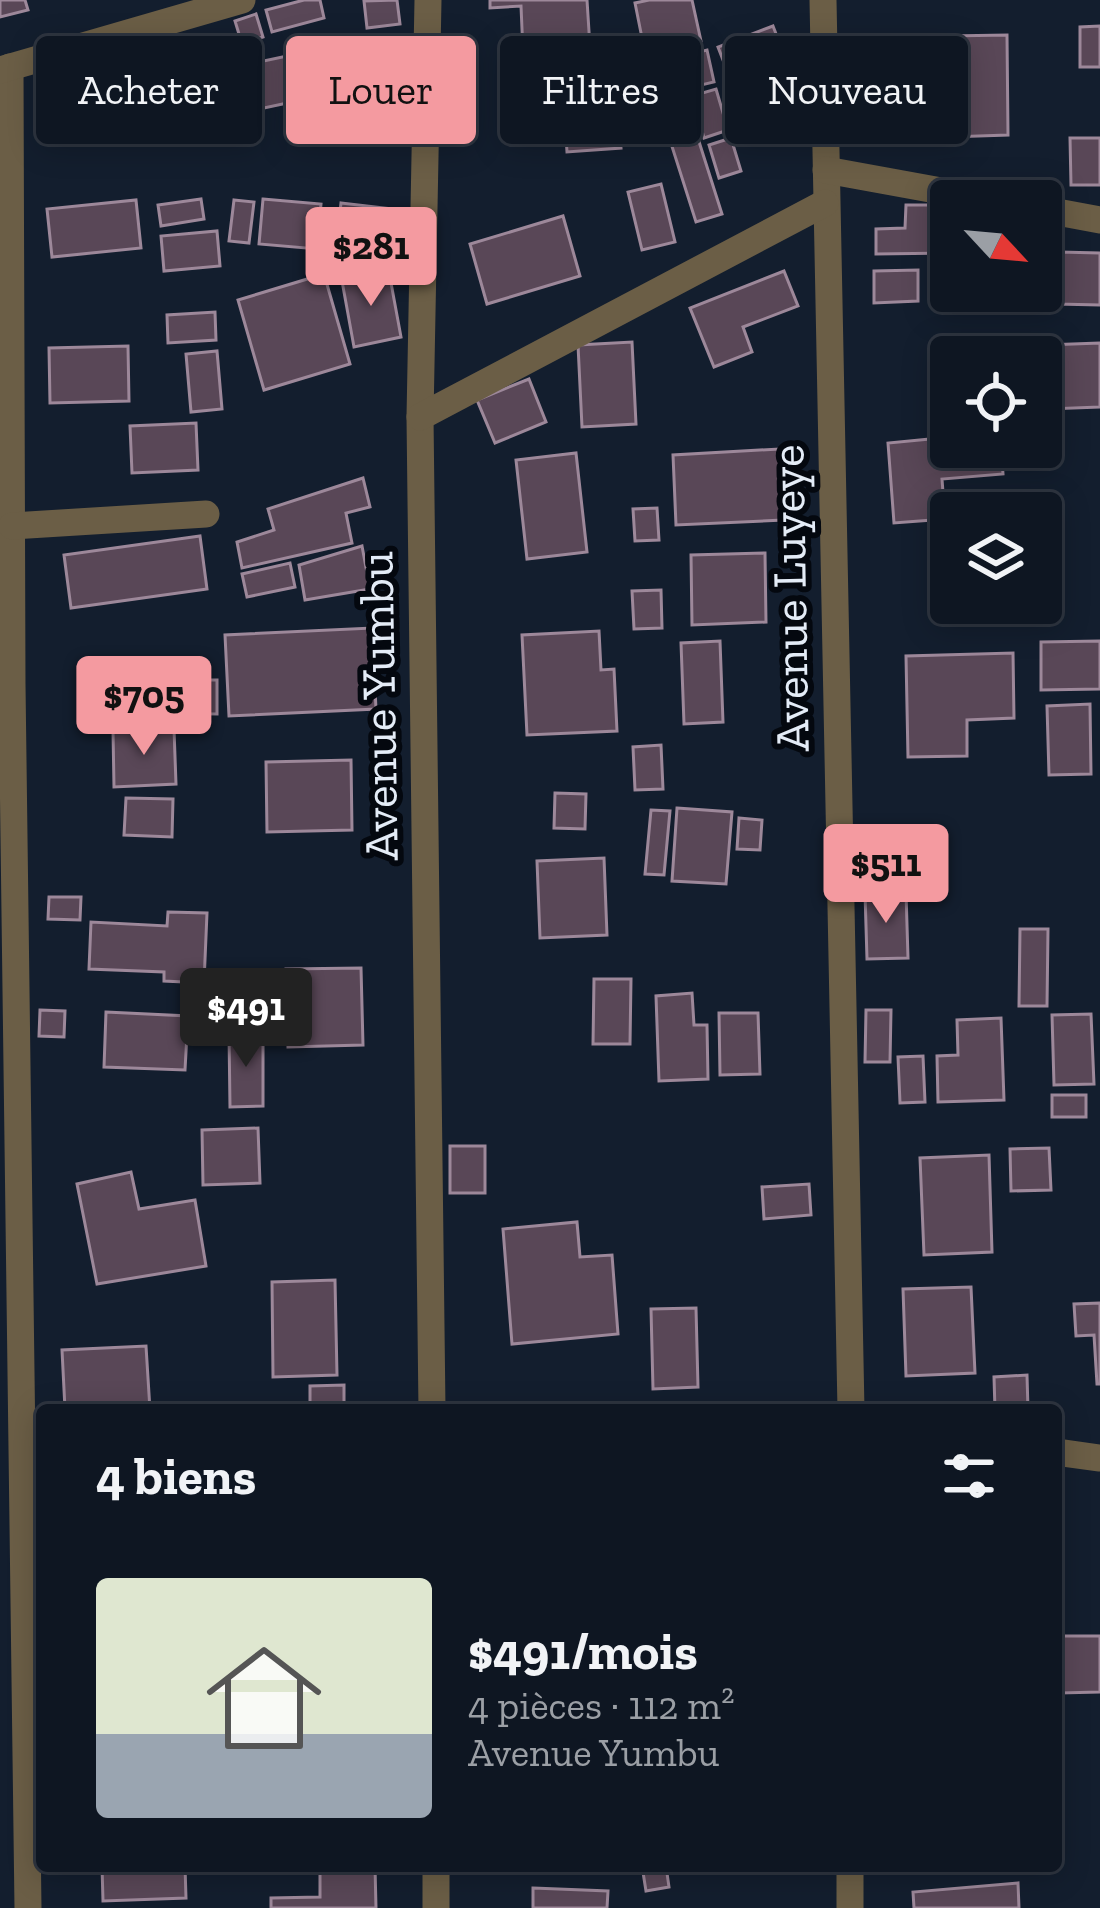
<!DOCTYPE html>
<html lang="fr">
<head>
<meta charset="utf-8">
<style>
	body { margin:0; font-family:"Zilla Slab",serif; background:#171f2a; color:#f1f3f6; height:100vh; display:flex; flex-direction:column; font-size:45px; white-space:nowrap }
	* { box-sizing:border-box; margin:0 }
	p { font-size:39px; color:#9b9fa5 }
	.icon { flex:none; width:66px; height:66px; fill:none; stroke:currentColor; stroke-width:2; stroke-linecap:round; stroke-linejoin:round }
	.map { position:relative; flex:1; overflow:hidden }
	.side { position:absolute; left:36px; top:1404px; width:1026px; height:468px; display:flex; flex-direction:column; background:#0e1622; border-radius:12px; box-shadow:0 6px 30px #0003,0 0 0 3px #2e3540 }
	.side>* { flex:none }
	.hud { position:absolute; left:36px; top:36px; width:1029px; height:108px; display:flex; gap:24px }
	.needle { width:78px; rotate:116deg }
	.fabs { position:absolute; left:930px; top:180px; display:grid; gap:24px }
	.fabs a { display:grid; place-items:center; width:132px; height:132px; border-radius:12px; background:#0e1622; box-shadow:0 6px 30px #0003,0 0 0 3px #2e3540; font-size:60px }
	.price { position:absolute; translate:-50% -102px; padding:0 27px; border-radius:12px; background:#f49aa0; color:#111; font-size:39px; line-height:78px; filter:drop-shadow(0 3px 6px #0008) }
	.price::after { content:''; position:absolute; left:50%; top:72px; width:36px; height:27px; margin-left:-18px; background:inherit; clip-path:polygon(0 0,100% 0,50% 100%) }
	.price.active { background:#222; color:#fff }
	ul { padding:0; list-style:none }
	li { display:flex; align-items:center; gap:36px; height:300px; padding:0 60px }
	li+li { border-top:3px solid #2e3540 }
	li span { display:grid; place-items:center; flex:none; width:336px; height:240px; border-radius:12px; color:#555 }
	li>.icon { margin-inline-start:auto }
	span .icon { width:144px; height:144px; fill:#fffc; stroke-width:1 }
	li b { font-size:51px }
	h2 { display:flex; justify-content:space-between; align-items:center; height:144px; padding:0 60px; font-size:51px }
	.chip { padding:0 42px; border-radius:12px; background:#0e1622; box-shadow:0 6px 30px #0003,0 0 0 3px #2e3540; font-size:42px; line-height:108px }
	.chip.active { background:#f49aa0; color:#111 }
	.map>svg:first-child { display:block }
</style>
</head>
<body>
<div class="map">
<svg width="1100" height="1908" viewBox="0 0 1100 1908">
	<rect width="100%" height="100%" fill="#131e2e"/>
	<g fill="#594757" stroke="#9d889a" stroke-width="3">
		<path d="M 0,0 L 25,0 L 28,10 L 0,17 Z"/>
		<path d="M 304,0 L 320,0 L 324,18 L 272,32 L 266,10 Z"/>
		<path d="M 397,0 L 400,24 L 367,28 L 364,1 Z"/>
		<path d="M 490,0 L 587,0 L 590,47 L 523,52 L 521,6 L 490,8 Z"/>
		<path d="M 649,0 L 692,0 L 701,41 L 645,53 L 635,3 Z"/>
		<path d="M 256,14 L 263,37 L 242,44 L 235,21 Z"/>
		<path d="M 773,26 L 788,65 L 733,86 L 718,47 Z"/>
		<path d="M 1100,26 L 1100,67 L 1080,67 L 1080,27 Z"/>
		<path d="M 1007,35 L 1008,135 L 949,137 L 949,109 L 883,111 L 882,66 L 948,65 L 948,36 Z"/>
		<path d="M 367,39 L 376,84 L 264,108 L 254,63 Z"/>
		<path d="M 707,50 L 714,82 L 642,99 L 635,68 Z"/>
		<path d="M 149,66 L 167,118 L 98,144 L 79,91 Z"/>
		<path d="M 186,70 L 214,72 L 211,113 L 183,112 Z"/>
		<path d="M 716,89 L 728,130 L 704,138 L 692,96 Z"/>
		<path d="M 619,118 L 621,148 L 567,152 L 565,121 Z"/>
		<path d="M 695,129 L 722,214 L 696,222 L 669,137 Z"/>
		<path d="M 731,138 L 741,171 L 719,178 L 709,145 Z"/>
		<path d="M 1070,138 L 1100,138 L 1100,185 L 1071,185 Z"/>
		<path d="M 661,184 L 675,242 L 642,250 L 628,192 Z"/>
		<path d="M 201,199 L 204,219 L 161,226 L 158,205 Z"/>
		<path d="M 263,199 L 321,204 L 317,249 L 259,244 Z"/>
		<path d="M 136,200 L 141,248 L 52,257 L 47,209 Z"/>
		<path d="M 234,200 L 254,202 L 249,243 L 229,241 Z"/>
		<path d="M 341,203 L 393,209 L 388,252 L 336,246 Z"/>
		<path d="M 906,205 L 951,205 L 951,253 L 876,254 L 876,229 L 905,228 Z"/>
		<path d="M 563,216 L 580,276 L 487,304 L 470,244 Z"/>
		<path d="M 217,231 L 220,266 L 164,271 L 161,236 Z"/>
		<path d="M 1059,252 L 1100,253 L 1100,305 L 1057,304 Z"/>
		<path d="M 918,270 L 918,301 L 874,303 L 874,271 Z"/>
		<path d="M 784,271 L 798,306 L 743,327 L 752,352 L 714,367 L 690,308 Z"/>
		<path d="M 389,272 L 401,337 L 354,347 L 342,281 Z"/>
		<path d="M 324,274 L 350,364 L 264,390 L 238,300 Z"/>
		<path d="M 215,312 L 216,340 L 168,343 L 167,315 Z"/>
		<path d="M 632,342 L 636,424 L 582,427 L 578,345 Z"/>
		<path d="M 1100,343 L 1100,407 L 1048,409 L 1046,345 Z"/>
		<path d="M 128,346 L 129,401 L 50,403 L 49,348 Z"/>
		<path d="M 217,351 L 222,409 L 191,412 L 186,354 Z"/>
		<path d="M 529,379 L 546,422 L 495,443 L 477,400 Z"/>
		<path d="M 196,423 L 198,470 L 132,473 L 130,426 Z"/>
		<path d="M 951,437 L 951,447 L 1001,447 L 1003,474 L 942,479 L 945,519 L 894,523 L 888,443 Z"/>
		<path d="M 779,449 L 783,520 L 676,525 L 673,455 Z"/>
		<path d="M 576,453 L 587,552 L 527,559 L 516,460 Z"/>
		<path d="M 363,478 L 370,507 L 346,513 L 352,543 L 242,568 L 237,542 L 274,530 L 268,509 Z"/>
		<path d="M 657,508 L 659,540 L 635,541 L 633,509 Z"/>
		<path d="M 200,536 L 207,589 L 71,608 L 64,555 Z"/>
		<path d="M 362,546 L 370,589 L 305,600 L 299,565 Z"/>
		<path d="M 765,553 L 766,622 L 692,625 L 691,555 Z"/>
		<path d="M 290,563 L 295,587 L 247,597 L 242,574 Z"/>
		<path d="M 661,590 L 662,628 L 634,629 L 632,591 Z"/>
		<path d="M 372,628 L 376,709 L 229,716 L 225,635 Z"/>
		<path d="M 599,631 L 601,670 L 614,669 L 617,731 L 527,735 L 522,635 Z"/>
		<path d="M 720,641 L 723,722 L 684,724 L 681,643 Z"/>
		<path d="M 1100,641 L 1100,689 L 1041,690 L 1041,642 Z"/>
		<path d="M 1013,653 L 1014,718 L 967,720 L 967,756 L 908,757 L 906,656 Z"/>
		<path d="M 136,680 L 217,680 L 217,714 L 136,713 Z"/>
		<path d="M 1090,704 L 1091,774 L 1049,775 L 1047,706 Z"/>
		<path d="M 174,729 L 176,784 L 114,787 L 113,731 Z"/>
		<path d="M 661,745 L 663,789 L 635,790 L 633,747 Z"/>
		<path d="M 351,760 L 352,830 L 267,832 L 266,762 Z"/>
		<path d="M 555,793 L 586,794 L 585,829 L 554,828 Z"/>
		<path d="M 126,798 L 173,799 L 172,837 L 124,835 Z"/>
		<path d="M 677,808 L 732,812 L 726,884 L 672,881 Z"/>
		<path d="M 651,810 L 670,811 L 664,875 L 645,874 Z"/>
		<path d="M 739,818 L 762,820 L 760,850 L 737,849 Z"/>
		<path d="M 604,858 L 607,935 L 540,938 L 537,861 Z"/>
		<path d="M 906,892 L 908,958 L 867,959 L 865,893 Z"/>
		<path d="M 49,897 L 81,897 L 80,920 L 48,919 Z"/>
		<path d="M 168,912 L 207,913 L 204,983 L 164,981 L 164,972 L 89,969 L 91,922 L 167,926 Z"/>
		<path d="M 1020,929 L 1048,929 L 1047,1006 L 1019,1006 Z"/>
		<path d="M 361,968 L 363,1045 L 288,1047 L 286,969 Z"/>
		<path d="M 594,979 L 631,979 L 630,1044 L 593,1044 Z"/>
		<path d="M 692,993 L 694,1025 L 707,1025 L 708,1079 L 659,1081 L 656,996 Z"/>
		<path d="M 40,1010 L 65,1011 L 64,1037 L 39,1036 Z"/>
		<path d="M 866,1010 L 891,1010 L 890,1062 L 865,1062 Z"/>
		<path d="M 106,1012 L 188,1016 L 185,1070 L 104,1067 Z"/>
		<path d="M 719,1013 L 758,1013 L 760,1074 L 720,1075 Z"/>
		<path d="M 1091,1014 L 1094,1084 L 1054,1085 L 1052,1015 Z"/>
		<path d="M 1001,1018 L 1004,1100 L 938,1102 L 937,1056 L 958,1055 L 957,1020 Z"/>
		<path d="M 229,1033 L 263,1033 L 263,1106 L 230,1107 Z"/>
		<path d="M 923,1056 L 925,1102 L 900,1103 L 898,1057 Z"/>
		<rect x="1052" y="1095" width="34" height="22"/>
		<path d="M 258,1128 L 260,1183 L 203,1185 L 202,1130 Z"/>
		<rect x="450" y="1146" width="35" height="47"/>
		<path d="M 1049,1148 L 1051,1190 L 1011,1191 L 1010,1149 Z"/>
		<path d="M 989,1155 L 992,1252 L 924,1255 L 920,1158 Z"/>
		<path d="M 131,1172 L 139,1209 L 195,1200 L 206,1266 L 97,1284 L 77,1184 Z"/>
		<path d="M 809,1184 L 811,1215 L 764,1219 L 762,1187 Z"/>
		<path d="M 577,1222 L 580,1257 L 612,1255 L 618,1334 L 512,1344 L 503,1229 Z"/>
		<path d="M 335,1280 L 337,1375 L 273,1377 L 272,1282 Z"/>
		<path d="M 971,1287 L 975,1373 L 906,1376 L 903,1289 Z"/>
		<path d="M 1100,1303 L 1100,1384 L 1097,1384 L 1094,1335 L 1076,1336 L 1074,1304 Z"/>
		<path d="M 696,1308 L 698,1387 L 653,1389 L 651,1309 Z"/>
		<path d="M 146,1346 L 150,1410 L 65,1409 L 62,1350 Z"/>
		<path d="M 1027,1375 L 1028,1410 L 995,1410 L 994,1377 Z"/>
		<path d="M 344,1385 L 344,1410 L 310,1410 L 310,1386 Z"/>
		<path d="M 1060,1636 L 1100,1636 L 1100,1692 L 1060,1693 Z"/>
		<path d="M 102,1866 L 185,1866 L 186,1898 L 103,1901 Z"/>
		<path d="M 320,1866 L 375,1866 L 376,1908 L 271,1908 L 271,1898 L 320,1897 Z"/>
		<path d="M 642,1866 L 666,1866 L 669,1887 L 646,1891 Z"/>
		<path d="M 1018,1883 L 1019,1908 L 914,1908 L 913,1892 Z"/>
		<path d="M 533,1888 L 608,1891 L 607,1908 L 533,1908 Z"/>
	</g>
	<g fill="none" stroke-linecap="round" stroke-linejoin="round">
		<g stroke="#6b5e46" stroke-width="27">
			<path d="M 428,0 L 420,417 L 432,1410"/>
			<path d="M 823,0 L 851,1410"/>
			<path d="M 10,67 L 12,684 L 28,1908"/>
			<path d="M 0,70 L 242,0"/>
			<path d="M 826,170 L 996,201"/>
			<path d="M 1041,209 L 1100,220"/>
			<path d="M 420,417 L 825,203"/>
			<path d="M 12,526 L 206,514"/>
			<path d="M 1056,1452 L 1100,1458"/>
			<path d="M 436,1866 L 436,1908"/>
			<path d="M 850,1866 L 850,1908"/>
		</g>
	</g>
	<g text-anchor="middle" stroke-width="12" stroke-linejoin="round" paint-order="stroke">
		<g font-size="48" fill="#e4ecf7" stroke="#04080f">
			<text transform="translate(789 598) rotate(-91)" y="17">Avenue Luyeye</text>
			<text transform="translate(378 706) rotate(-91)" y="17">Avenue Yumbu</text>
		</g>
	</g>
</svg>
<div class="fabs">
<a><svg class="needle" viewBox="-14 -14 28 28"><path d="M0-13l5 13h-10z" fill="#e53935"/><path d="M0 13l5-13h-10z" fill="#9b9fa5"/></svg></a>
<a><svg class="icon" aria-label="locate" viewBox="0 0 24 24"><circle cx="12" cy="12" r="6"/><path d="M12 2v4M12 18v4M2 12h4M18 12h4"/></svg></a>
<a><svg class="icon" aria-label="layers" viewBox="0 0 24 24"><path d="M12 4l9 5-9 5-9-5zM3 14l9 5 9-5"/></svg></a>
</div>
<b class="price" style="left:371px;top:309px">$281</b>
<b class="price" style="left:144px;top:758px">$705</b>
<b class="price" style="left:886px;top:926px">$511</b>
<b class="price active" style="left:246px;top:1070px">$491</b>
<div class="hud">
<a class="chip">Acheter</a>
<a class="chip active">Louer</a>
<a class="chip">Filtres</a>
<a class="chip">Nouveau</a>
</div>
<section class="side">
<h2>4 biens<svg class="icon" aria-label="filters" viewBox="0 0 24 24"><path d="M4 7h16M4 17h16"/><circle cx="9" cy="7" r="2"/><circle cx="15" cy="17" r="2"/></svg></h2>
<ul>
<li><span style="background:linear-gradient(#dfe7d0 65%,#9aa5b1 0)"><svg class="icon" aria-label="home" viewBox="0 0 24 24"><path d="M3 11l9-7 9 7M6 9v11h12V9"/></svg></span><div><b>$491/mois</b><p>4 pièces · 112 m²</p><p>Avenue Yumbu</p></div></li>
</ul>
</section>
</div>
</body>
</html>
